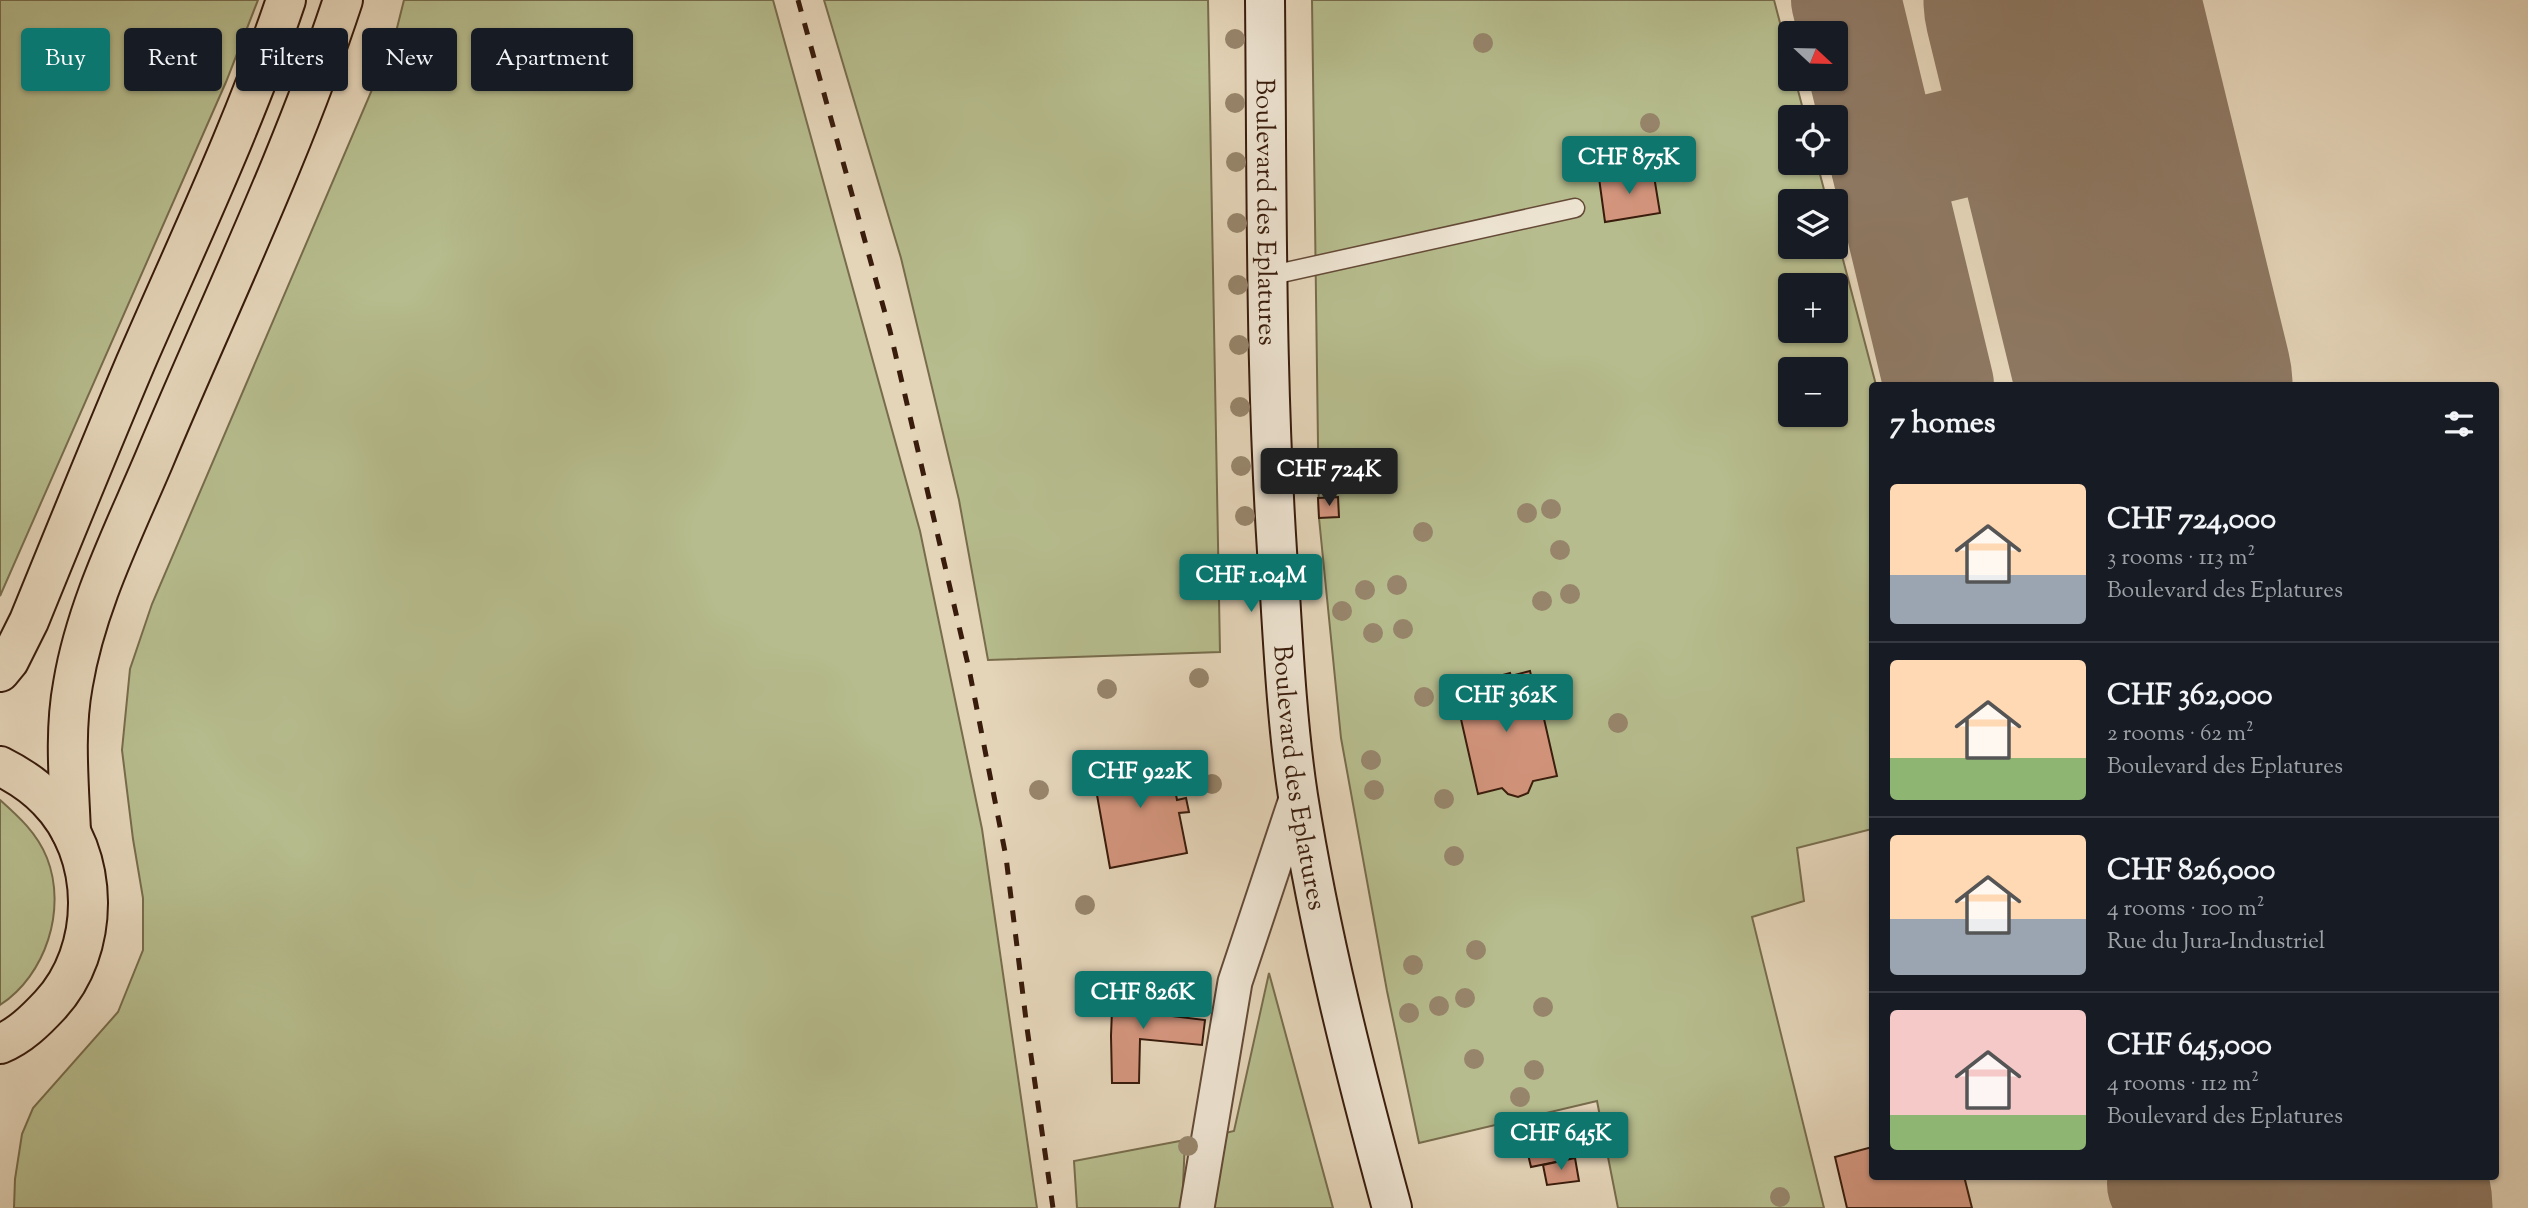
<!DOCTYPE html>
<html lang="en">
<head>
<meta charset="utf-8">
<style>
	body { margin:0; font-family:"Sorts Mill Goudy",serif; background:#20242c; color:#f1f3f6; height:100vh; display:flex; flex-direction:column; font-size:26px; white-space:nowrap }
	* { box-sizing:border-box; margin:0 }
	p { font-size:23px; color:#9ea1a6 }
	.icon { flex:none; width:38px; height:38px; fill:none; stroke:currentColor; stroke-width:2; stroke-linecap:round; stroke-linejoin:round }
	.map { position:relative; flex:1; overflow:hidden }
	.sheet { position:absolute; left:1869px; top:382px; width:630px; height:798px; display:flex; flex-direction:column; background:#171b24; border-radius:7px; box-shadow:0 2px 5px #0004 }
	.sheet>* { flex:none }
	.top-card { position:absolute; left:21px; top:28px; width:665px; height:63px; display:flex; gap:14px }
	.needle { width:46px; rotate:112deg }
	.controls { position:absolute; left:1778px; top:21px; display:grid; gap:14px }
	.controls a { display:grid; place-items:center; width:70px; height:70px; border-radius:7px; background:#171b24; box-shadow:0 2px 5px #0004; font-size:35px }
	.price { position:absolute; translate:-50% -60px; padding:0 16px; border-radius:7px; background:#0f766e; color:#fff; font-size:23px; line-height:46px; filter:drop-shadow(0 2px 4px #0008) }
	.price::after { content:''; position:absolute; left:50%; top:42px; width:21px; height:16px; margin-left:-10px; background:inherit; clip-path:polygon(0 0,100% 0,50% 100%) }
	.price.on { background:#222; color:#fff }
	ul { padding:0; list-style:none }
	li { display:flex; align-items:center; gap:21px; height:175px; padding:0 21px }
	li+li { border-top:2px solid #363941 }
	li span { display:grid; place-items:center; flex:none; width:196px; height:140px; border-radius:7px; color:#555 }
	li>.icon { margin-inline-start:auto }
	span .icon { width:84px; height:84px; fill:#fffc; stroke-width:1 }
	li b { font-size:30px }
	h2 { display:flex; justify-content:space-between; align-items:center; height:84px; padding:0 21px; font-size:30px }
	.tag { padding:0 24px; border-radius:7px; background:#171b24; box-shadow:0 2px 5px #0004; font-size:24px; line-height:63px }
	.tag.on { background:#0f766e; color:#fff }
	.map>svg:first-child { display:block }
</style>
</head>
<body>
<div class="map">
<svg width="2528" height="1208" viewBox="0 0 2528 1208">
	<rect width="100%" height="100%" fill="#e4d4b8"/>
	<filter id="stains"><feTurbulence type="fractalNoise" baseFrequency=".00286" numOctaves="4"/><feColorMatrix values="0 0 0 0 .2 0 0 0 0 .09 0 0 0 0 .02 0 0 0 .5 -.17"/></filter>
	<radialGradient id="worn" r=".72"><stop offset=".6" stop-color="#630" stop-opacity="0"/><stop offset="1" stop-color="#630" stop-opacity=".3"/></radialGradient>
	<g fill="#b6bc8d" stroke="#786c4c" stroke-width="2" fill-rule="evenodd">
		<path d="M 0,0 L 258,0 L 226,82 L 0,596 Z"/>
		<path d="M 404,0 L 773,0 L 920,531 L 982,829 L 1037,1208 L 14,1208 L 15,1179 L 22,1134 L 33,1108 L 118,1012 L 143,950 L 143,898 L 133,839 L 122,750 L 130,669 L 152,604 L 395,36 Z"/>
		<path d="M 824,0 L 1208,0 L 1220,652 L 988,660 L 959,500 L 901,258 Z"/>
		<path d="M 1312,0 L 1774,0 L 1790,61 L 1790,79 L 1795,79 L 1805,117 L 1790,117 L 1790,163 L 1817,163 L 1827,201 L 1790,201 L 1790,247 L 1836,247 L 1836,233 L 1876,385 L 1872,385 L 1872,829 L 1797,848 L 1804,901 L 1752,917 L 1824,1208 L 1618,1208 L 1597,1101 L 1419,1143 L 1387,991 L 1341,738 L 1319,518 ZM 1790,285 L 1836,285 L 1836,331 L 1790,331 ZM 1790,369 L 1836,369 L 1836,415 L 1790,415 Z"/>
		<path d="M 0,800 C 19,817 37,833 47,858 C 67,909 46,975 0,1005 Z"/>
		<path d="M 1269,973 L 1333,1208 L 1211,1208 L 1221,1134 L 1234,1131 Z"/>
		<path d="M 1185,1140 L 1182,1208 L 1077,1208 L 1074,1161 Z"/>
	</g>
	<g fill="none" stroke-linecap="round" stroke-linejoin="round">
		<g stroke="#8e7862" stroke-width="110">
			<path d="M 1846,0 L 1939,385"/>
			<path d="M 1885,161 L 2088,111"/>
			<path d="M 2162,1184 L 2189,1176"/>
		</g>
		<g stroke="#8e7862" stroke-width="275">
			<path d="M 2061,0 L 2155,385"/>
			<path d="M 2348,1176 L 2355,1208"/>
		</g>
	</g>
	<g fill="#d3957d" stroke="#391c0c" stroke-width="2">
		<path d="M 1653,170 L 1660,213 L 1605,222 L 1599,178 Z"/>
		<path d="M 1338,497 L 1339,517 L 1319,518 L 1318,498 Z"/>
		<path d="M 1530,671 L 1534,689 L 1537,688 L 1557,776 L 1533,781 L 1528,793 L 1518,797 L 1508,794 L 1502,788 L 1478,794 L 1458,706 L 1461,705 L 1457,688 L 1510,673 L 1511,676 Z"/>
		<path d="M 1168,753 L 1177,800 L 1186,798 L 1189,812 L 1179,813 L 1187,853 L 1110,868 L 1092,767 Z"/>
		<path d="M 1113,984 L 1150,987 L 1147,1013 L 1205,1020 L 1202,1045 L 1140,1039 L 1139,1083 L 1112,1083 L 1111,1036 Z"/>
		<path d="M 1571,1138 L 1575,1158 L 1531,1167 L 1526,1146 Z"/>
		<path d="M 1872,1147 L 1872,1176 L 1964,1176 L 1972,1208 L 1847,1208 L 1835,1157 Z"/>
		<path d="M 1575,1158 L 1579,1181 L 1547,1185 L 1543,1165 Z"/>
	</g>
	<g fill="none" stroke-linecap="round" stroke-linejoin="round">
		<defs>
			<path id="lane" d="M 1268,276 L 1575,208"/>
			<path id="street" d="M 1197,1208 L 1235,982 L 1298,793"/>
			<g id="secondary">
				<path id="s1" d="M 1265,0 C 1267,198 1265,397 1280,594 C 1284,661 1288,730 1298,796 C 1320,935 1355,1072 1392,1208"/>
			</g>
			<path id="primary" d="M 0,766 C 18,775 34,785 48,800 C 101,854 101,950 50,1005 C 36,1020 20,1036 0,1044"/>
			<g id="highway">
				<path d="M 0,672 L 9,661 L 29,621 C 64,535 99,449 135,364 C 187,244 244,125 286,0"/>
				<path d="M 71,832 C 69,783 64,732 73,684 C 86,606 123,533 154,460 C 218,307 291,158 343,0"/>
			</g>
		</defs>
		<use href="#lane" stroke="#644a37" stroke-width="21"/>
		<use href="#street" stroke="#644a37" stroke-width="37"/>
		<use href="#secondary" stroke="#391c0c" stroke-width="42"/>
		<use href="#primary" stroke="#391c0c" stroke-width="42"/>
		<use href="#highway" stroke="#391c0c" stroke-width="42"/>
		<use href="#lane" stroke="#ede3d1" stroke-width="18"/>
		<use href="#street" stroke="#ede3d1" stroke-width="33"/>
		<use href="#secondary" stroke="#ede3d1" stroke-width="38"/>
		<use href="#primary" stroke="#e4d4b8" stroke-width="38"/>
		<use href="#highway" stroke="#e4d4b8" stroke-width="38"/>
		<path stroke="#391c0c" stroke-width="5" stroke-dasharray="12 12" stroke-linecap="butt" d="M 798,0 L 890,331 L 969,669 L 1006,857 L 1027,1028 L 1053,1208"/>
	</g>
	<g fill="#97856b">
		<circle cx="1235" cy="39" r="10"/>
		<circle cx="1483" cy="43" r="10"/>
		<circle cx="1235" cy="103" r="10"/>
		<circle cx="1650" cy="123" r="10"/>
		<circle cx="1236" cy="162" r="10"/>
		<circle cx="1237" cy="223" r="10"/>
		<circle cx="1238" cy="285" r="10"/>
		<circle cx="1239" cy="345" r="10"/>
		<circle cx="1240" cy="407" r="10"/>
		<circle cx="1241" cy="466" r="10"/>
		<circle cx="1551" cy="509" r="10"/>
		<circle cx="1527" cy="513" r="10"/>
		<circle cx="1245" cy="516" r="10"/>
		<circle cx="1423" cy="532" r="10"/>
		<circle cx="1560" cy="550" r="10"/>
		<circle cx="1397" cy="585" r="10"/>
		<circle cx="1365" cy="590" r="10"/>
		<circle cx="1570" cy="594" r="10"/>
		<circle cx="1542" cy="601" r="10"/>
		<circle cx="1342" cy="611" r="10"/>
		<circle cx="1403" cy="629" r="10"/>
		<circle cx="1373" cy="633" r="10"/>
		<circle cx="1199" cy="678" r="10"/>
		<circle cx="1107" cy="689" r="10"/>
		<circle cx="1424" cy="697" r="10"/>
		<circle cx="1618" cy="723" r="10"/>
		<circle cx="1371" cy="760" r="10"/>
		<circle cx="1212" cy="784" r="10"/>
		<circle cx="1039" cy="790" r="10"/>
		<circle cx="1374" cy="790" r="10"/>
		<circle cx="1444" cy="799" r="10"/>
		<circle cx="1454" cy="856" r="10"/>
		<circle cx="1085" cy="905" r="10"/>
		<circle cx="1476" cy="950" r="10"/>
		<circle cx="1413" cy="965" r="10"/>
		<circle cx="1465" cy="998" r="10"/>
		<circle cx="1439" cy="1006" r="10"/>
		<circle cx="1543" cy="1007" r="10"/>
		<circle cx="1409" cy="1013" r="10"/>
		<circle cx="1474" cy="1059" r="10"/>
		<circle cx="1534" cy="1070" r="10"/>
		<circle cx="1520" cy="1097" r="10"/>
		<circle cx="1188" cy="1146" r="10"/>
		<circle cx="1780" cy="1197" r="10"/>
	</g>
	<g text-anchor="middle" stroke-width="5" stroke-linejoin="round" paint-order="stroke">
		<g font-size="26" fill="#391c0c" stroke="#ede3d1">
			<text dy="9" stroke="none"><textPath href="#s1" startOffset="212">Boulevard des Eplatures</textPath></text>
			<text dy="9" stroke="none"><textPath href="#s1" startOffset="779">Boulevard des Eplatures</textPath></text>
		</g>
	</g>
	<rect width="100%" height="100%" filter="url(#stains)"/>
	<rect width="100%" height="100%" fill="url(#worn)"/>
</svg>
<div class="controls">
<a><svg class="needle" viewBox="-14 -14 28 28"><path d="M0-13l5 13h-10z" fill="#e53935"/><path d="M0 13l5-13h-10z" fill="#9ea1a6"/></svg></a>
<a><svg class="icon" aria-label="locate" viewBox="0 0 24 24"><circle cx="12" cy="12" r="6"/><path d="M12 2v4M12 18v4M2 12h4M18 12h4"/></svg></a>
<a><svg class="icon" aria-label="layers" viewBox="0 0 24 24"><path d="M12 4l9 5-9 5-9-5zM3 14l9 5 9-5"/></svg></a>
<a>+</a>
<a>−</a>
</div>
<b class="price" style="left:1629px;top:196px">CHF 875K</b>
<b class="price on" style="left:1329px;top:508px">CHF 724K</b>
<b class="price" style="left:1251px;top:614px">CHF 1.04M</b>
<b class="price" style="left:1506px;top:734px">CHF 362K</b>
<b class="price" style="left:1140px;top:810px">CHF 922K</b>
<b class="price" style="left:1143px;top:1031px">CHF 826K</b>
<b class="price" style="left:1561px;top:1172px">CHF 645K</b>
<div class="top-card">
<a class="tag on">Buy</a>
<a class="tag">Rent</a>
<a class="tag">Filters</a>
<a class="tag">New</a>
<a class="tag">Apartment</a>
</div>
<section class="sheet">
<h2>7 homes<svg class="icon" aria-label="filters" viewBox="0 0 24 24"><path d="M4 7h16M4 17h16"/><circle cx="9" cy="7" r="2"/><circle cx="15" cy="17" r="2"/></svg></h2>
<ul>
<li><span style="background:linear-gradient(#ffd9b3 65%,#9aa5b1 0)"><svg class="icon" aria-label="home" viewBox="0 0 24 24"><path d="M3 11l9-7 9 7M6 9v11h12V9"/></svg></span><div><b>CHF 724,000</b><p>3 rooms · 113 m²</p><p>Boulevard des Eplatures</p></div></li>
<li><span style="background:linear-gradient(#ffd9b3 70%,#8fb573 0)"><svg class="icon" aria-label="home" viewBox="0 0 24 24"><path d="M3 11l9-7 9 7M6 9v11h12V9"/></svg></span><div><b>CHF 362,000</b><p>2 rooms · 62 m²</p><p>Boulevard des Eplatures</p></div></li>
<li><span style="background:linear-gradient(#ffd9b3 60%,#9aa5b1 0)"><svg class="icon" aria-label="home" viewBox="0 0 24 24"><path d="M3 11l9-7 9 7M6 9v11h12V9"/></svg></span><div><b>CHF 826,000</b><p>4 rooms · 100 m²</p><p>Rue du Jura-Industriel</p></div></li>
<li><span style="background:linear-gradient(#f6c9c9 75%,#8fb573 0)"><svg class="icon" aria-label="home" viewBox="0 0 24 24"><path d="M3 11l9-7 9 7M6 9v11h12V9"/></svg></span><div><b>CHF 645,000</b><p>4 rooms · 112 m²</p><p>Boulevard des Eplatures</p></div></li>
</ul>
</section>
</div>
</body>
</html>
